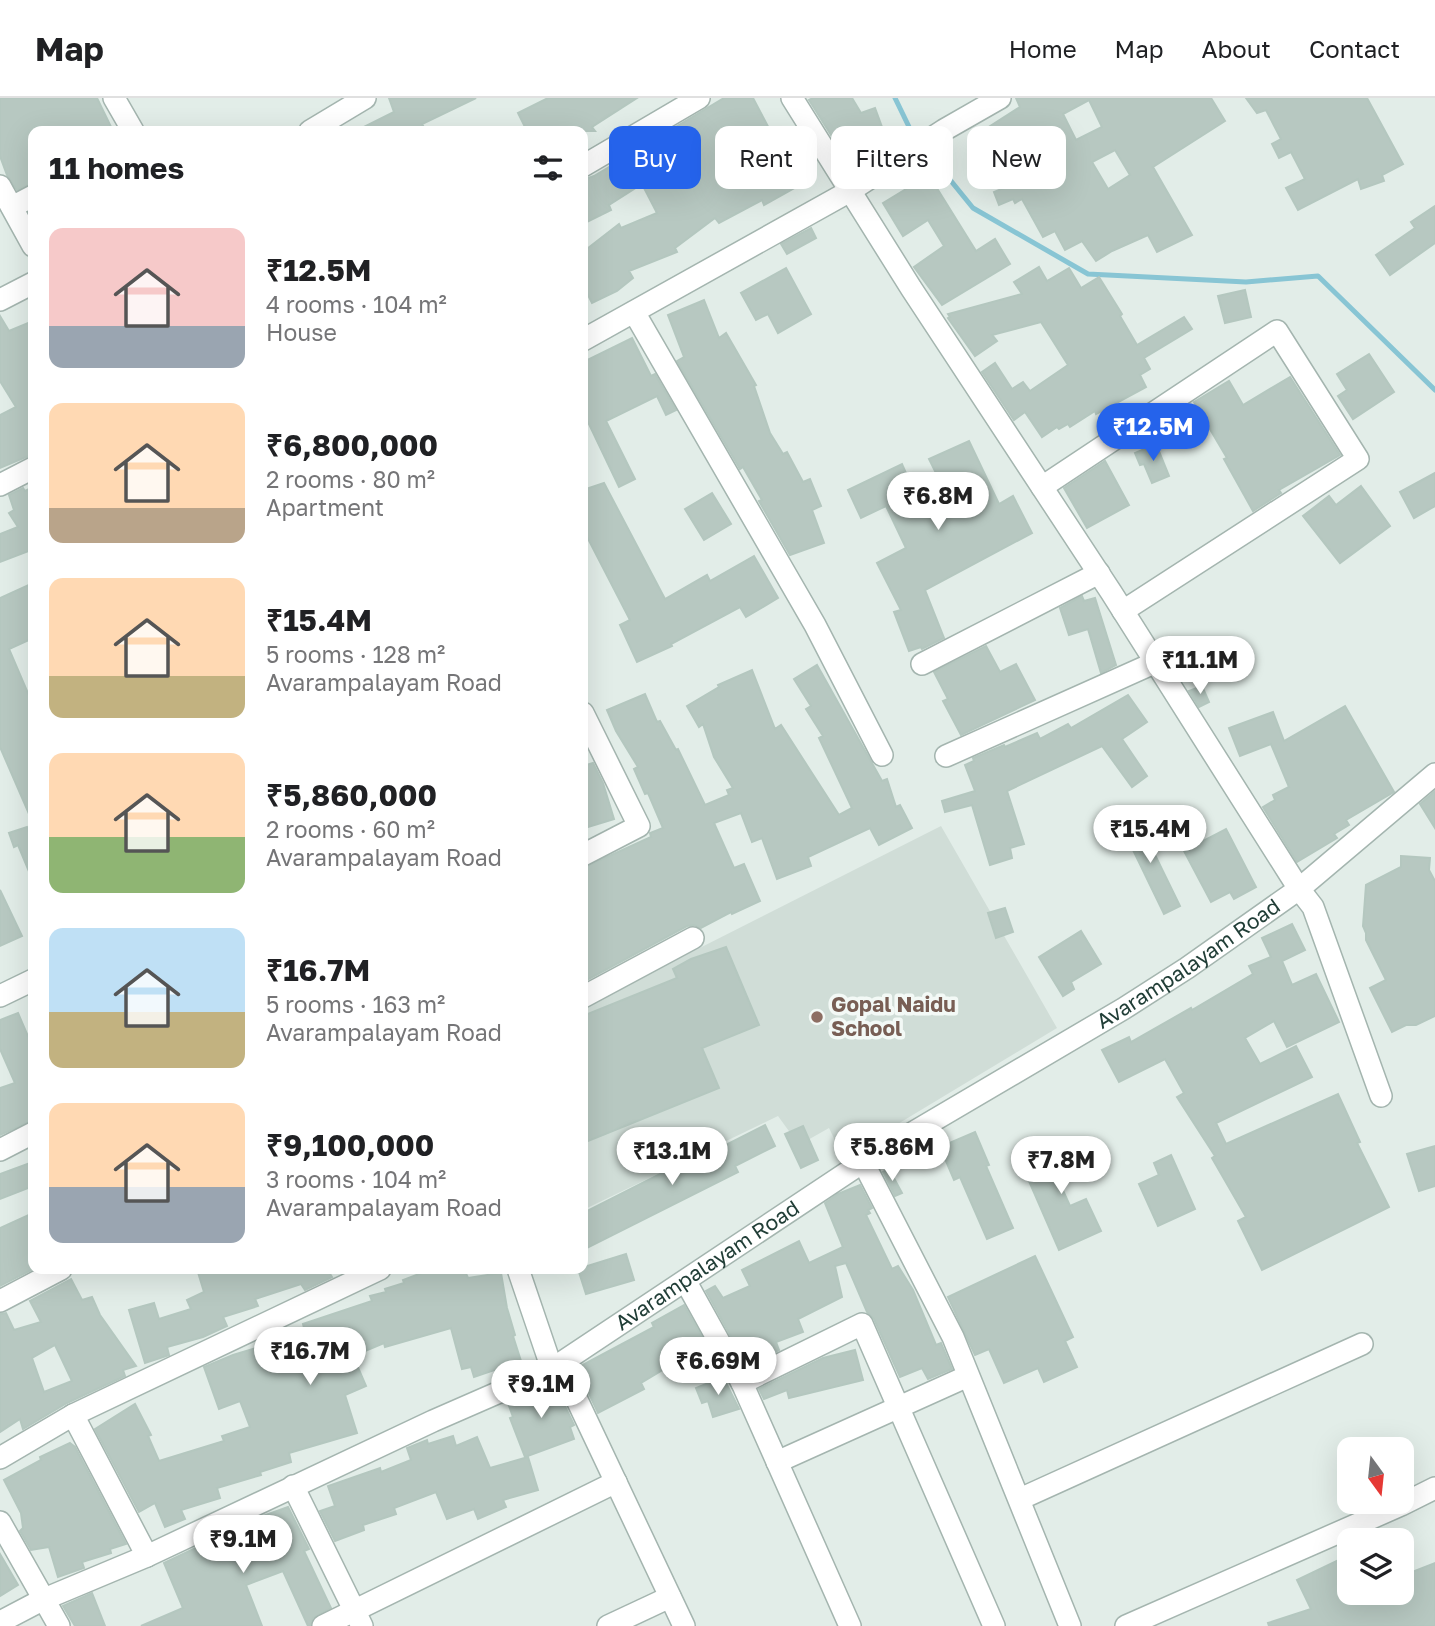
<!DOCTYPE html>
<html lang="en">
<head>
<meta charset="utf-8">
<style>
	body { margin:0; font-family:"Golos Text",sans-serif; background:#f2f2f2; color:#202124; height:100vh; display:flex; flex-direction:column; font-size:26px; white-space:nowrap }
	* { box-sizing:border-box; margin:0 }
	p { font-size:23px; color:#757577 }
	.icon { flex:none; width:38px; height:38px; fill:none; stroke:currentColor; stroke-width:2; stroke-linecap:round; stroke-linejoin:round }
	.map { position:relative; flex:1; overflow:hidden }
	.sheet { position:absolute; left:28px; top:28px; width:560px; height:1148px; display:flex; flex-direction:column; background:#fff; border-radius:14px; box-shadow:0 7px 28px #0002 }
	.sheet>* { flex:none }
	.banner { position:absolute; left:609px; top:28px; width:665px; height:63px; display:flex; gap:14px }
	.needle { width:46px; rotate:165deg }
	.buttons { position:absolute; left:1337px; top:1339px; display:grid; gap:14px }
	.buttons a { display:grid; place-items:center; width:77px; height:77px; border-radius:14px; background:#fff; box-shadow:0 7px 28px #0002; font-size:35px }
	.price { position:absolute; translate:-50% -60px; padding:0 16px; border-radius:24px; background:#fff; color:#222; font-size:23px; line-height:46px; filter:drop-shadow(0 2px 4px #0008) }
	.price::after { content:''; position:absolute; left:50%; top:42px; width:21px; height:16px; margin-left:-10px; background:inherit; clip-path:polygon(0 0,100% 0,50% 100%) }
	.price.active { background:#2563eb; color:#fff }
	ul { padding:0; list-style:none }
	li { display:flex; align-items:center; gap:21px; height:175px; padding:0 21px }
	li span { display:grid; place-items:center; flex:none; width:196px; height:140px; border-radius:14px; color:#555 }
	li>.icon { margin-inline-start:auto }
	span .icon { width:84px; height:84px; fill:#fffc; stroke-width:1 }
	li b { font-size:30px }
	h2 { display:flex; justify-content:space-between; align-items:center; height:84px; padding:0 21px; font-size:30px }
	.tag { padding:0 24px; border-radius:14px; background:#fff; box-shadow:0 7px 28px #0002; font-size:24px; line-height:63px }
	.tag.active { background:#2563eb; color:#fff }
	header { display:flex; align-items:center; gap:42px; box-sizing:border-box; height:98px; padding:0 35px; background:#fff; border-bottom:2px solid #e0e0e0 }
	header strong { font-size:33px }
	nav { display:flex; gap:38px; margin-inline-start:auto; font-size:24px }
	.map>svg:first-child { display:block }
</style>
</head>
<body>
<header>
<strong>Map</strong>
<nav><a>Home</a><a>Map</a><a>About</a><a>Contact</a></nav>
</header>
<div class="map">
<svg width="1435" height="1528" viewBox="0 0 1435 1528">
	<rect width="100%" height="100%" fill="#e2ede8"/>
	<path fill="#d0ddd7" d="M 941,728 L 1057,930 L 843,1059 L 829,1030 L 799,1047 L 778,1018 L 583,1112 L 583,909 Z"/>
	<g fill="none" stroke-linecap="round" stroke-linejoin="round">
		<g stroke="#88c5d4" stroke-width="5">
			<path d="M 895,0 L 912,35 L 919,43"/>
			<path d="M 925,51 L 973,110 L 1088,176 L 1246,184 L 1318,178 L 1435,292"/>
		</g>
	</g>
	<g fill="#b7c8c1" stroke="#b4c7bf" stroke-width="2" fill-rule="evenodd">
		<path d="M 0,0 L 97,0 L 113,33 L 33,33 L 33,85 L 17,92 L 7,77 L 0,58 Z"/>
		<path d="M 389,0 L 476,0 L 422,26 L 426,33 L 356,33 L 394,14 Z"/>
		<path d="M 548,0 L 637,0 L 592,29 L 595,33 L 527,33 L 518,15 Z"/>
		<path d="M 724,0 L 753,0 L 773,38 L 780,34 L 805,84 L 764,107 L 762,102 L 719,125 L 715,120 L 675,150 L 677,154 L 629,173 L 633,180 L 617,193 L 592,205 L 583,187 L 583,154 L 619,126 L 621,130 L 657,115 L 642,86 L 609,107 L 611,112 L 583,126 L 583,82 L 594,78 Z"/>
		<path d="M 813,0 L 852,0 L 861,15 L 875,10 L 886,40 L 843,56 L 809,2 Z"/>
		<path d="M 1016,0 L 1211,0 L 1225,23 L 1153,69 L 1192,137 L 1157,154 L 1148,137 L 1112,153 L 1096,163 L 1082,143 L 1065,152 L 1055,133 L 1043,139 L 1022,101 L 1015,105 L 1013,101 L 999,107 L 994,94 L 1004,90 L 970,41 L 1020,9 ZM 1089,2 L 1102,29 L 1076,42 L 1063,16 ZM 1115,52 L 1130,77 L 1108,91 L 1092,64 Z"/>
		<path d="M 1246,0 L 1367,0 L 1403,66 L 1382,77 L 1384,83 L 1361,91 L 1358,81 L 1298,112 L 1286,90 L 1305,81 L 1291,54 L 1279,60 L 1272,46 L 1281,41 L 1266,12 L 1257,15 Z"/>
		<path d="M 920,63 L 976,153 L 995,141 L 1010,166 L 942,207 L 914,169 L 944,148 L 928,122 L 903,138 L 883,105 L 906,91 L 898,78 Z"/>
		<path d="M 1435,108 L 1435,145 L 1390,177 L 1376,157 L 1415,130 L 1411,124 Z"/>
		<path d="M 811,130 L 816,140 L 787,156 L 781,146 Z"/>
		<path d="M 1039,169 L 1047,183 L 1069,170 L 1081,190 L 1099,179 L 1122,216 L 1120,218 L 1137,247 L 1184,219 L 1192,231 L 1144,260 L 1150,271 L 1140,277 L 1146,289 L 1096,316 L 1095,313 L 1070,329 L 1068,326 L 1059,331 L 1057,329 L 1042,339 L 1025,314 L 1014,322 L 982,274 L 995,265 L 1012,291 L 1023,284 L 1030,293 L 1068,267 L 1041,224 L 992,237 L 997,243 L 975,258 L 948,220 L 950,219 L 948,216 L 1022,196 L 1014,184 Z"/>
		<path d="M 786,170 L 811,216 L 778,235 L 768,216 L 756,222 L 741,195 Z"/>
		<path d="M 1245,192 L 1251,219 L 1225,225 L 1218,198 Z"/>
		<path d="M 704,202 L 719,240 L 726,235 L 756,287 L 754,288 L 770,335 L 783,356 L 787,354 L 803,384 L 810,381 L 821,408 L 812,412 L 824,445 L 790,457 L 759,403 L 762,402 L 743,369 L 740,371 L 677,263 L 684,259 L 668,217 Z"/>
		<path d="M 0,218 L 9,233 L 33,223 L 33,356 L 0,370 L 0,317 L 16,309 L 0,283 Z"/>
		<path d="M 632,240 L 651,278 L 655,276 L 676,312 L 666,317 L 657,298 L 606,323 L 635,381 L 619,389 L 588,324 L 583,327 L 583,264 Z"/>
		<path d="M 1369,256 L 1394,294 L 1353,321 L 1338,298 L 1347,292 L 1337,276 Z"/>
		<path d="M 1290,279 L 1340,357 L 1279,392 L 1281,395 L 1253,413 L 1224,361 L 1227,360 L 1194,304 L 1229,283 L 1243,307 Z"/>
		<path d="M 1166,322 L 1175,337 L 1162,345 L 1154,331 Z"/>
		<path d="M 969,343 L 999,406 L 1013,398 L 1032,435 L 925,492 L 944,540 L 922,551 L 921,549 L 909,553 L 894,514 L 901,512 L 877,465 L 906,450 L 886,408 L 861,420 L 848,392 L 902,366 L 913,391 L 938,379 L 929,361 Z"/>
		<path d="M 1156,346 L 1169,378 L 1152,385 L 1144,366 L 1140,367 L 1135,355 Z"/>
		<path d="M 1105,363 L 1129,407 L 1087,430 L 1064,390 Z"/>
		<path d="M 1435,375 L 1435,408 L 1414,420 L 1400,394 Z"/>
		<path d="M 604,385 L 665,501 L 707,477 L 710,483 L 754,458 L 778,500 L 746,519 L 740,509 L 671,546 L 672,548 L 637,564 L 620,527 L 630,522 L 583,431 L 583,392 Z"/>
		<path d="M 1361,388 L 1390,428 L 1340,465 L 1303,418 L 1329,398 L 1336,407 Z"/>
		<path d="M 33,389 L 33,456 L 31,452 L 0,464 L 0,436 L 18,429 L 9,415 L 14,412 L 9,397 L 23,390 L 25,393 Z"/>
		<path d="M 712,395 L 731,426 L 704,442 L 685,411 Z"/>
		<path d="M 33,485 L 33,540 L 9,551 L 33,607 L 33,725 L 0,649 L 0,500 Z"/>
		<path d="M 1082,498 L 1084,503 L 1095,500 L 1116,567 L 1101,575 L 1088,531 L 1069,537 L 1060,510 Z"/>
		<path d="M 986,548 L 1000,574 L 1016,566 L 1035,602 L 961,637 L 943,603 L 948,601 L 934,574 Z"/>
		<path d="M 817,567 L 882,683 L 887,681 L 896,709 L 900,707 L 912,730 L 879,747 L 870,730 L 808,759 L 811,768 L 777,781 L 762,740 L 752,744 L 741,715 L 714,725 L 734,770 L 744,766 L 760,803 L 732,816 L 731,814 L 701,830 L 694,827 L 687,828 L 583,884 L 583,770 L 651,739 L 650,735 L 663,730 L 648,695 L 645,696 L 634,671 L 638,669 L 616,633 L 607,612 L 645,596 L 657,624 L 660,623 L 676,652 L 678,651 L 705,707 L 729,697 L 727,692 L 733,690 L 714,659 L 703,626 L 699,629 L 687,608 L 719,589 L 718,587 L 752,572 L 775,631 L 781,627 L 839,717 L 852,710 L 819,640 L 823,638 L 806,611 L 811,608 L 794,581 Z"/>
		<path d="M 1202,588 L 1209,604 L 1199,609 L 1189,593 Z"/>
		<path d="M 1128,597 L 1147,624 L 1122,641 L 1147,678 L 1132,689 L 1102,648 L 1007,693 L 1024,746 L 1010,750 L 1012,760 L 990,767 L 972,707 L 945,714 L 942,703 L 975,693 L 965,667 L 974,663 L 973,660 L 1004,647 L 1005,649 L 1037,635 L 1040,641 L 1068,626 L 1071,630 Z"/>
		<path d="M 1345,608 L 1394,694 L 1346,722 L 1349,727 L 1334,736 L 1337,740 L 1297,764 L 1263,709 L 1275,702 L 1273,697 L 1289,689 L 1271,646 L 1240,658 L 1229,630 L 1273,614 L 1284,643 Z"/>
		<path d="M 593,665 L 603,685 L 614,721 L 588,729 L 587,726 L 583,728 L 583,668 Z"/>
		<path d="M 1435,693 L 1435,730 L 1420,706 Z"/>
		<path d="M 1132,720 L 1137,720 L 1180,808 L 1164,816 L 1120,725 Z"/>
		<path d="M 27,729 L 33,746 L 33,783 L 18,747 L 14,749 L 9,735 Z"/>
		<path d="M 1226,731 L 1256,789 L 1234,801 L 1230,794 L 1211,804 L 1184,753 Z"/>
		<path d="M 1401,758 L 1430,760 L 1429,772 L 1435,783 L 1435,918 L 1416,927 L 1406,927 L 1392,934 L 1370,890 L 1386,882 L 1366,842 L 1366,835 L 1363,828 L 1366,787 L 1401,769 Z"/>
		<path d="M 0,792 L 22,838 L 0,848 Z"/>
		<path d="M 1005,810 L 1013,834 L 996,840 L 988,815 Z"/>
		<path d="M 1292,826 L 1305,852 L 1282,863 L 1292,887 L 1316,876 L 1339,924 L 1287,949 L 1274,923 L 1245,940 L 1260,966 L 1296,948 L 1312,979 L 1216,1025 L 1226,1046 L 1338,996 L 1360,1044 L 1357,1045 L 1389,1109 L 1262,1172 L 1238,1123 L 1246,1119 L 1212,1060 L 1215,1058 L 1177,999 L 1184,995 L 1165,961 L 1119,984 L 1102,952 L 1129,939 L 1131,944 L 1191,910 L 1192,912 L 1253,876 L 1249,868 L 1271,859 L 1262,840 Z"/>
		<path d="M 1081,833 L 1101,866 L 1071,884 L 1074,891 L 1063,898 L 1039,859 Z"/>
		<path d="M 726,849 L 759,927 L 702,950 L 719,990 L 583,1045 L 583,918 L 677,880 L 673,871 L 691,861 Z"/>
		<path d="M 18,915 L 33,950 L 33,1022 L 0,1037 L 0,990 L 15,985 L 0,951 L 0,922 Z"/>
		<path d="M 765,1027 L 775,1048 L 735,1068 L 738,1074 L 583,1152 L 583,1115 L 721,1045 L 722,1049 Z"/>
		<path d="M 803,1028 L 818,1062 L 801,1070 L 785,1036 Z"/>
		<path d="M 975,1034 L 989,1067 L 986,1068 L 1013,1130 L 987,1141 L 960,1079 L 954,1082 L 940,1049 Z"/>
		<path d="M 1076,1043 L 1086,1064 L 1056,1077 L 1070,1108 L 1086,1101 L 1101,1133 L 1059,1152 L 1022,1067 Z"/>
		<path d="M 1435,1048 L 1435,1088 L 1419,1093 L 1407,1056 Z"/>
		<path d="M 1171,1057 L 1195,1111 L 1158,1128 L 1139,1086 L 1159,1077 L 1154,1065 Z"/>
		<path d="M 33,1064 L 33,1088 L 0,1101 L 0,1076 Z"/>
		<path d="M 889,1071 L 902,1095 L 895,1098 L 883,1074 Z"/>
		<path d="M 860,1087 L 872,1110 L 868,1112 L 870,1115 L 866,1117 L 892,1171 L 898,1168 L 913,1192 L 936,1247 L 941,1245 L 952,1271 L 928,1281 L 922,1270 L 900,1279 L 874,1221 L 867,1214 L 846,1165 L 835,1168 L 842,1199 L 798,1221 L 803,1234 L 776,1244 L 779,1252 L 747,1268 L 706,1193 L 715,1188 L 723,1200 L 750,1188 L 742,1172 L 799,1143 L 809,1165 L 843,1149 L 825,1105 L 838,1096 Z"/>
		<path d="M 33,1115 L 33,1171 L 0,1188 L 0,1130 Z"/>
		<path d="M 626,1156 L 634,1182 L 586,1196 L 578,1171 Z"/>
		<path d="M 1035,1158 L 1073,1239 L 1065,1243 L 1077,1269 L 1044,1284 L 1038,1270 L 1004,1285 L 989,1251 L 975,1257 L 948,1199 Z"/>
		<path d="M 197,1171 L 327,1171 L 332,1179 L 305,1192 L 301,1186 L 255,1201 L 258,1208 L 223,1219 L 227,1228 L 203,1239 L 167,1249 L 169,1257 L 145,1265 L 129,1212 L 154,1205 L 159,1221 L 191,1211 L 187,1202 L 204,1194 Z"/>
		<path d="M 432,1171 L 464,1171 L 468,1180 L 501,1175 L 507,1210 L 515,1237 L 513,1238 L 521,1263 L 474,1279 L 471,1269 L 462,1271 L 451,1230 L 385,1249 L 384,1245 L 353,1258 L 366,1288 L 345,1297 L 357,1335 L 289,1355 L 291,1364 L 260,1374 L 261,1377 L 217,1390 L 220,1400 L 181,1412 L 185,1421 L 165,1429 L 155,1405 L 139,1414 L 95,1331 L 135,1306 L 151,1337 L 148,1338 L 159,1363 L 224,1343 L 222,1338 L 250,1329 L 240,1303 L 219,1311 L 204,1269 L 233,1257 L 266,1247 L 267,1250 L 305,1234 L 303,1226 L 372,1203 L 370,1198 L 386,1194 L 385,1191 L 404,1185 L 403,1182 Z"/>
		<path d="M 71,1181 L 82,1202 L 92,1199 L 100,1217 L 136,1268 L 123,1272 L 125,1278 L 67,1305 L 23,1331 L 20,1321 L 0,1334 L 0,1216 L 6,1215 L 14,1232 L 41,1224 L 30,1203 ZM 55,1247 L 72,1283 L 44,1294 L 32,1260 Z"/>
		<path d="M 684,1207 L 706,1246 L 641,1285 L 644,1291 L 598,1315 L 577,1270 L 654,1229 L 652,1225 Z"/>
		<path d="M 855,1252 L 863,1282 L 789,1300 L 787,1292 L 764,1301 L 759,1291 L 823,1260 Z"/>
		<path d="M 723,1279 L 739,1311 L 713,1319 L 708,1303 L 702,1305 L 696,1290 Z"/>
		<path d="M 554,1285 L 574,1327 L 570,1329 L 574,1341 L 525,1359 L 510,1320 L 513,1319 L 508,1305 Z"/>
		<path d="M 453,1338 L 456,1348 L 477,1339 L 490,1370 L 528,1359 L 538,1392 L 503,1402 L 506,1409 L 478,1421 L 474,1411 L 447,1421 L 436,1394 L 394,1410 L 396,1416 L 363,1427 L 364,1432 L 335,1443 L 320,1413 L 335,1408 L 328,1388 L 380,1370 L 381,1374 L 411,1362 L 407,1350 L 427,1342 L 428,1346 Z"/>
		<path d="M 70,1345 L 75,1349 L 126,1446 L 110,1451 L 111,1455 L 82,1464 L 84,1470 L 58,1479 L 49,1449 L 31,1452 L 20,1433 L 23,1430 L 21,1415 L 4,1382 L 41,1362 L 40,1359 Z"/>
		<path d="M 288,1409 L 309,1451 L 304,1453 L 331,1510 L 313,1520 L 310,1528 L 308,1528 L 283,1473 L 246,1487 L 262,1528 L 141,1528 L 183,1510 L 164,1465 L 263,1418 Z"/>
		<path d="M 0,1456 L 18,1487 L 0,1498 Z"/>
		<path d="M 1349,1457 L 1349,1494 L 1402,1494 L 1402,1478 L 1435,1465 L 1435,1528 L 1269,1528 L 1268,1525 L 1311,1511 L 1297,1482 Z"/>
		<path d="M 92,1495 L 105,1528 L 75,1528 L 63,1508 Z"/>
	</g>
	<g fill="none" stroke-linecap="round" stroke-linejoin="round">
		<defs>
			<g id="minor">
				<path d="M 114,0 L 133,33"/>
				<path d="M 792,0 L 911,190 L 1111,494 L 1299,791 L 1313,809 L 1381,998"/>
				<path d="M 310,33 L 365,0"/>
				<path d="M 583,68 L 699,0"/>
				<path d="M 0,88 L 33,148"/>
				<path d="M 12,109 L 33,98"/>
				<path d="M 0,202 L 33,185"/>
				<path d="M 634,214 L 815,527 L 882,657"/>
				<path d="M 583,242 L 850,93 L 944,32 L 1000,0"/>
				<path d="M 0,387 L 33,370"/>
				<path d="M 1042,389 L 1277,233 L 1358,361 L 1123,513"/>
				<path d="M 922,566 L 1099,475"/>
				<path d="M 583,615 L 639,728 L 583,757"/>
				<path d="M 946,658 L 1154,565"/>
				<path d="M 0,898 L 33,882"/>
				<path d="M 583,899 L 693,840"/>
				<path d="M 0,1052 L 33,1035"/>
				<path d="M 863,1064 L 953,1239 L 1070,1528"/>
				<path d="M 518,1171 L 552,1271"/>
				<path d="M 686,1184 L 742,1285 L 850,1528"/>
				<path d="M 0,1203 L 61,1171"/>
				<path d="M 560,1266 L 684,1528"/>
				<path d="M 742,1285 L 862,1226 L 994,1528"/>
				<path d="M 73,1317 L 147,1458"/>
				<path d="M 0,1360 L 73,1317 L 380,1171"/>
				<path d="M 777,1364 L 968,1278"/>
				<path d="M 293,1388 L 362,1528"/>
				<path d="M 1020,1401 L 1362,1246"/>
				<path d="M 0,1424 L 59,1528"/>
				<path id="s1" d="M 0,1524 L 42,1502 L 147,1458 L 433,1323 L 552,1271 L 863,1064 L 1123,911 L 1187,870 L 1299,791 L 1435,676"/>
				<path d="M 323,1528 L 616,1384"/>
				<path d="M 608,1528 L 670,1499"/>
				<path d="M 1126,1528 L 1401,1407 L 1435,1390"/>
			</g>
		</defs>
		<use href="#minor" stroke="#a4b5af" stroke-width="24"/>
		<use href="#minor" stroke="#fff" stroke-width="21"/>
	</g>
	<circle fill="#8d6e63" stroke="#f3f9f6" stroke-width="2.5" cx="817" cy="919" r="7"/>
	<g text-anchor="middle" stroke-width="7" stroke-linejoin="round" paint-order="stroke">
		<g font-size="21" fill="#213e37" stroke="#f3f9f6">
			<text dy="7" stroke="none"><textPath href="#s1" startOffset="1362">Avarampalayam Road</textPath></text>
			<text dy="7" stroke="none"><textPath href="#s1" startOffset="794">Avarampalayam Road</textPath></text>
		</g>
		<g font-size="21" font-weight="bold" fill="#785e54" stroke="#f3f9f6" text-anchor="start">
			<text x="831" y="914">Gopal Naidu<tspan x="831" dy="24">School</tspan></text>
		</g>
	</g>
</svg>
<div class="buttons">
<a><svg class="needle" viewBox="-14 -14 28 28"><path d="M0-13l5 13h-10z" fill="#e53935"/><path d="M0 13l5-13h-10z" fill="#757577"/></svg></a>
<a><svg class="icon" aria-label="layers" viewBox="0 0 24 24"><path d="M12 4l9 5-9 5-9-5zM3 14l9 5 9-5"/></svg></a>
</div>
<b class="price active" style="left:1153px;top:365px">₹12.5M</b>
<b class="price" style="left:938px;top:434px">₹6.8M</b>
<b class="price" style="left:1200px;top:598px">₹11.1M</b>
<b class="price" style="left:1150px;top:767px">₹15.4M</b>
<b class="price" style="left:892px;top:1085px">₹5.86M</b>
<b class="price" style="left:672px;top:1089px">₹13.1M</b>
<b class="price" style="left:1061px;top:1098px">₹7.8M</b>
<b class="price" style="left:310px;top:1289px">₹16.7M</b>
<b class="price" style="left:718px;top:1299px">₹6.69M</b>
<b class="price" style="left:541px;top:1322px">₹9.1M</b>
<b class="price" style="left:243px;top:1477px">₹9.1M</b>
<div class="banner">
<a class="tag active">Buy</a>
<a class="tag">Rent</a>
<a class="tag">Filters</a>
<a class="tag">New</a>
</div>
<section class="sheet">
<h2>11 homes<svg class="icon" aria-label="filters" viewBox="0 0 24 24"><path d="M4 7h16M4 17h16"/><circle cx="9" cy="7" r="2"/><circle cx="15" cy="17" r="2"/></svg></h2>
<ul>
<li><span style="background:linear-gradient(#f6c9c9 70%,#9aa5b1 0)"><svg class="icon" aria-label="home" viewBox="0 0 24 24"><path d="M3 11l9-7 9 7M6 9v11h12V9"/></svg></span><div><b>₹12.5M</b><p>4 rooms · 104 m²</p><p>House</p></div></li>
<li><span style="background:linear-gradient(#ffd9b3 75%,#b9a48a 0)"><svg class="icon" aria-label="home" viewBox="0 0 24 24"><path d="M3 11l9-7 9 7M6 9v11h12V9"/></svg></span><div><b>₹6,800,000</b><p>2 rooms · 80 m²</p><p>Apartment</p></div></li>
<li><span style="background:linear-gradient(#ffd9b3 70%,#c2b280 0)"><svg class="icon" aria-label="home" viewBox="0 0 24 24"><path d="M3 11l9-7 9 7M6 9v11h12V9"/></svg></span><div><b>₹15.4M</b><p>5 rooms · 128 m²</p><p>Avarampalayam Road</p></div></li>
<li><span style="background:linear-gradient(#ffd9b3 60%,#8fb573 0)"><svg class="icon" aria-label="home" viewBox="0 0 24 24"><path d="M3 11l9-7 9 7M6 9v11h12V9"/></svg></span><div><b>₹5,860,000</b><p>2 rooms · 60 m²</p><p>Avarampalayam Road</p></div></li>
<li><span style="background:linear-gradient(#bfe0f5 60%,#c2b280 0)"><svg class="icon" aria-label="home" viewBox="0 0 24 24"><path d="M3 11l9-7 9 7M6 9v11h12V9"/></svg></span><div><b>₹16.7M</b><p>5 rooms · 163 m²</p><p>Avarampalayam Road</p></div></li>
<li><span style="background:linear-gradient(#ffd9b3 60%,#9aa5b1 0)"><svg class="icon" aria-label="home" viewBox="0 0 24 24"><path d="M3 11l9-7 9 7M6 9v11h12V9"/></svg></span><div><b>₹9,100,000</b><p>3 rooms · 104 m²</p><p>Avarampalayam Road</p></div></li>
</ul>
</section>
</div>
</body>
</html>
